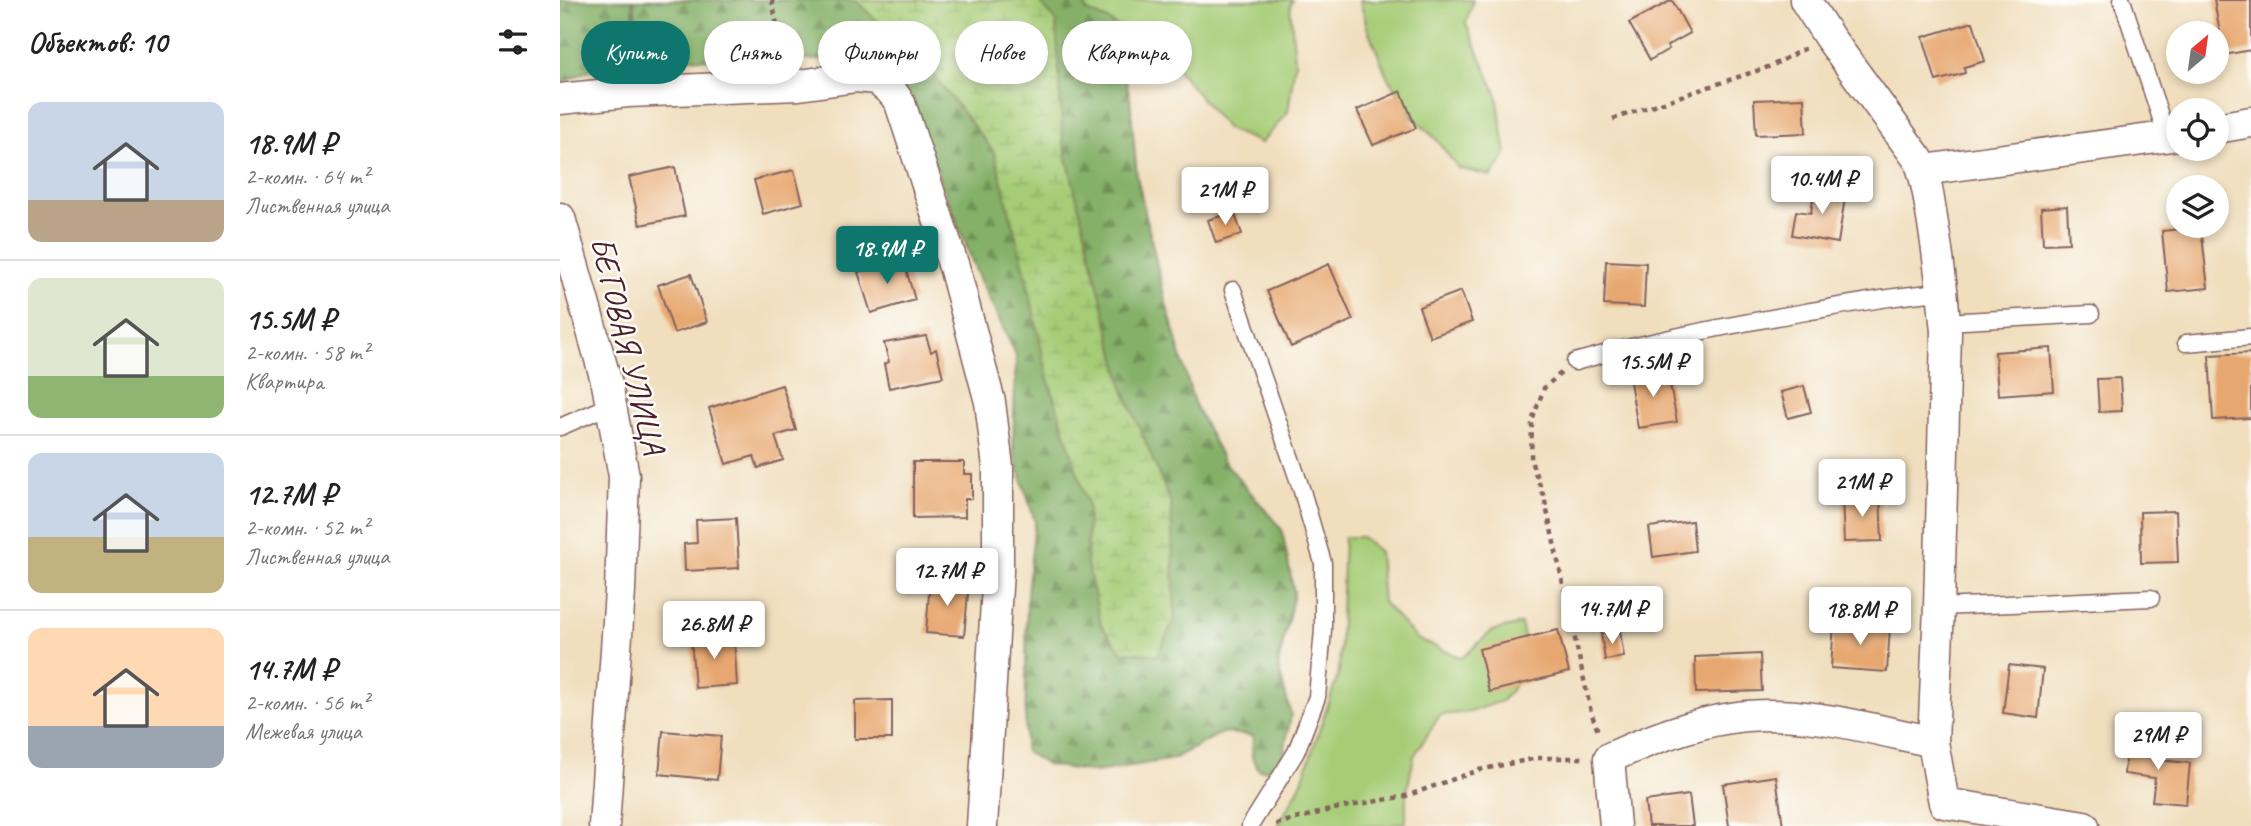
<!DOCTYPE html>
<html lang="ru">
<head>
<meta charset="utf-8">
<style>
	body { margin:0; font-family:Caveat,sans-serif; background:#f6f6f6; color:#222; height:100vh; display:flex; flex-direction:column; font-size:26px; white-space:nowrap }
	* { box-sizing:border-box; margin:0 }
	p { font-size:23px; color:#767676 }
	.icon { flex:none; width:38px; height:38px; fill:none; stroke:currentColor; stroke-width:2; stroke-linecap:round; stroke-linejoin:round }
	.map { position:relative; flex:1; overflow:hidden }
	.details { display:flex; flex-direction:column; background:#fff; width:560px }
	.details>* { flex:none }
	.top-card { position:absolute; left:21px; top:21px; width:665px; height:63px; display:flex; gap:14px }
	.needle { width:46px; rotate:29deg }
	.tools { position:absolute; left:1606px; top:21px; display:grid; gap:14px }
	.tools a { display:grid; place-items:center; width:63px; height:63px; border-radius:50%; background:#fff; box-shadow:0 4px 10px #0003; font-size:35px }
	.price { position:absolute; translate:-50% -60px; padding:0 16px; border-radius:7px; background:#fff; color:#222; font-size:23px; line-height:46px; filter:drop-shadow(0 2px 4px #0008) }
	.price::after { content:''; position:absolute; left:50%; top:42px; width:21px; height:16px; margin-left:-10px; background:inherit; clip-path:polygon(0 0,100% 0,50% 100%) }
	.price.current { background:#0f766e; color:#fff }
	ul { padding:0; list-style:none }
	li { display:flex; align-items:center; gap:21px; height:175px; padding:0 28px }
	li+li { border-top:2px solid #e0e0e0 }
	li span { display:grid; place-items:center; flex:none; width:196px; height:140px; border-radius:14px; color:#555 }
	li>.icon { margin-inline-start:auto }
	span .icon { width:84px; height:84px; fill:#fffc; stroke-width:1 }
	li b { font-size:30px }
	h2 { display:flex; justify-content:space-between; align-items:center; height:84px; padding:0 28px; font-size:30px }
	.pill { padding:0 24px; border-radius:32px; background:#fff; box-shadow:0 4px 10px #0003; font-size:24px; line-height:63px }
	.pill.current { background:#0f766e; color:#fff }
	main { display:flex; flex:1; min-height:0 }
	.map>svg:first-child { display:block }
</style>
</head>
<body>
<main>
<section class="details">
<h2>Объектов: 10<svg class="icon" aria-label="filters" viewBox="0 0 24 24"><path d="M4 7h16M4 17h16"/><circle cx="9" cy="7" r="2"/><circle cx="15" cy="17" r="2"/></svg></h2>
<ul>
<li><span style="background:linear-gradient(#c9d6e8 70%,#b9a48a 0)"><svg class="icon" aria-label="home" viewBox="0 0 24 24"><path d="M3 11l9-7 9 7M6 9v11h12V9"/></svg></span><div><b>18.9M ₽</b><p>2-комн. · 64 m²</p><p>Лиственная улица</p></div></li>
<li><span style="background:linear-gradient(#dfe7d0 70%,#8fb573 0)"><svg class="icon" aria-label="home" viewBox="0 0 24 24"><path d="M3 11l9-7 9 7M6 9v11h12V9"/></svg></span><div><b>15.5M ₽</b><p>2-комн. · 58 m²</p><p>Квартира</p></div></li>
<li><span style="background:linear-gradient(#c9d6e8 60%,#c2b280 0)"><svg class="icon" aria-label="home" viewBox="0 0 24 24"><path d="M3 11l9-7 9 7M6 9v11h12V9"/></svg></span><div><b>12.7M ₽</b><p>2-комн. · 52 m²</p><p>Лиственная улица</p></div></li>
<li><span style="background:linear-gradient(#ffd9b3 70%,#9aa5b1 0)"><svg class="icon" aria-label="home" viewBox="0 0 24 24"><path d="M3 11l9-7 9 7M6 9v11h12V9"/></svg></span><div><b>14.7M ₽</b><p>2-комн. · 56 m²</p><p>Межевая улица</p></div></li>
</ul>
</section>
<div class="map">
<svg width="1691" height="826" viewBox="0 0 1691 826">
	<defs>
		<pattern id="forest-firs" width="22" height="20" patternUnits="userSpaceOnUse" patternTransform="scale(1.75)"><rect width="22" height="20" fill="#84b067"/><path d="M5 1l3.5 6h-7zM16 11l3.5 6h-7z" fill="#6e8f55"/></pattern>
		<pattern id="wetland-marsh" width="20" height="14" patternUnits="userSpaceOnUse" patternTransform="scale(1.75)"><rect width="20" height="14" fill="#a6cc76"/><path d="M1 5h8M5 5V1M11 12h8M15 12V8" fill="none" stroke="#90af66"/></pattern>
	</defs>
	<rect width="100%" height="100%" fill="#fdfcf7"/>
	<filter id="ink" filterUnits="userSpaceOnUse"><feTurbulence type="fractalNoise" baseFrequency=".0143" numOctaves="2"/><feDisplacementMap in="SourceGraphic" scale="14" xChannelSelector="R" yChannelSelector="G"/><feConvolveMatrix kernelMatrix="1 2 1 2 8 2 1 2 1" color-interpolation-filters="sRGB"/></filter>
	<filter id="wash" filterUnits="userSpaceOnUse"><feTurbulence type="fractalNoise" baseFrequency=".00686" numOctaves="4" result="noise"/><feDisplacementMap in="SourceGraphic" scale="28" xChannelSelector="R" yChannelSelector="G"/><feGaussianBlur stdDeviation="1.57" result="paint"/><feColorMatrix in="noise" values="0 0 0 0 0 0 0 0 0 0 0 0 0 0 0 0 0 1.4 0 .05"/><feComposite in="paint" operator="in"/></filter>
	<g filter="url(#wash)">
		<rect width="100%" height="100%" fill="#f0debd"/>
		<g fill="#a6cc76" stroke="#787650" stroke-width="2">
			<path d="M 522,0 L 733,0 L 730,5 L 735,62 L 728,112 L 701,143 L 667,129 L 598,46 L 527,11 Z"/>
			<path d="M 800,0 L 913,0 L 906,24 L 937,95 L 946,155 L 931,176 L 898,168 L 877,140 L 851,115 L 827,76 L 807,27 Z"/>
			<path d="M 784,537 L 802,537 L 819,552 L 823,602 L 857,639 L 902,658 L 932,631 L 961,624 L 966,647 L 966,672 L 942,701 L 910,712 L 880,715 L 854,756 L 846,796 L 846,822 L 827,826 L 718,826 L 741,784 L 779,672 Z"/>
		</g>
		<g fill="url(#forest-firs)" stroke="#676849" stroke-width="2">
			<path d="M 0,0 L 72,0 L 78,67 L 40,65 L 0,84 Z"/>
			<path d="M 74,0 L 522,0 L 527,11 L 552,22 L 570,98 L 577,177 L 604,296 L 634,403 L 663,460 L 722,530 L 734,593 L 718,666 L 731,715 L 723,758 L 709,770 L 699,770 L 692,758 L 693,736 L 663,732 L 613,759 L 535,772 L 487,765 L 465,751 L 467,594 L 475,522 L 453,450 L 456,355 L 419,278 L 363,137 L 330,74 L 277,59 L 172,62 L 122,57 L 80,67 Z"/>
		</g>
		<path fill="url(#wetland-marsh)" stroke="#787650" stroke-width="2" d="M 295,0 L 478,0 L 496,21 L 503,141 L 563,388 L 611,503 L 615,618 L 598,655 L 561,651 L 541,625 L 527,563 L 528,506 L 487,375 L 465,271 L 434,152 L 373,75 Z"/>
		<g id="blocks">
			<g fill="#e7a76f">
				<path d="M 1112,0 L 1130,33 L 1107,46 L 1109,49 L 1090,60 L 1069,23 Z"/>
				<path d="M 1654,0 L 1691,0 L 1691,50 L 1664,55 Z"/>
				<path d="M 1413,22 L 1425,61 L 1404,67 L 1405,73 L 1376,81 L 1363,37 Z"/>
				<path d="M 841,91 L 856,128 L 813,145 L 797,110 Z"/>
				<path d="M 1244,98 L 1246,133 L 1196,135 L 1194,100 Z"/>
				<path d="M 115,167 L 125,216 L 80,225 L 69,177 Z"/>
				<path d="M 234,170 L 243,203 L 203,214 L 194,180 Z"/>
				<path d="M 1255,186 L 1286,191 L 1278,243 L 1232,235 L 1236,211 L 1251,213 Z"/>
				<path d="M 1507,206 L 1509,243 L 1483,244 L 1481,208 Z"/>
				<path d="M 674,212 L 682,234 L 656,243 L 648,220 Z"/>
				<path d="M 1641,227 L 1648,288 L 1608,292 L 1602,231 Z"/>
				<path d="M 343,259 L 355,300 L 311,313 L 298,272 Z"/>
				<path d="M 1046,261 L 1086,263 L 1084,307 L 1044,305 Z"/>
				<path d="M 769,264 L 793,320 L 731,347 L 707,291 Z"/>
				<path d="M 131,274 L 147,322 L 114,333 L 98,285 Z"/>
				<path d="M 901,291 L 912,322 L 870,337 L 859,307 Z"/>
				<path d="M 366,336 L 371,352 L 376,349 L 383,377 L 329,388 L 324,364 L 329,362 L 324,343 Z"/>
				<path d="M 1491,348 L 1494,391 L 1438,395 L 1435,352 Z"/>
				<path d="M 1691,353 L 1691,418 L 1653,420 L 1649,355 Z"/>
				<path d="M 1107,369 L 1117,422 L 1078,428 L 1069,376 Z"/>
				<path d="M 1560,378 L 1562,411 L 1539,412 L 1537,379 Z"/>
				<path d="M 222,385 L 236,430 L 215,436 L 223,460 L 198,468 L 194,456 L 166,464 L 149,408 Z"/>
				<path d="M 1244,386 L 1251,412 L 1228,418 L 1221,392 Z"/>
				<path d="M 353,462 L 404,462 L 404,474 L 412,474 L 412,499 L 405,499 L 405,517 L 353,518 Z"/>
				<path d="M 1320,495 L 1322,541 L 1284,542 L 1282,497 Z"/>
				<path d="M 1616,511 L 1618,562 L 1581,563 L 1580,512 Z"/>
				<path d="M 176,518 L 179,568 L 125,571 L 124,544 L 137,543 L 136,520 Z"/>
				<path d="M 1132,521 L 1135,551 L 1093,557 L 1089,527 Z"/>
				<path d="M 370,579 L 409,583 L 404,636 L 366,633 Z"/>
				<path d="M 1274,622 L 1330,627 L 1327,672 L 1271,668 Z"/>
				<path d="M 998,630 L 1009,672 L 929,692 L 919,649 Z"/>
				<path d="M 1060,631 L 1064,657 L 1045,660 L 1041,634 Z"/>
				<path d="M 174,635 L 177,685 L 135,688 L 131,638 Z"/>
				<path d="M 1200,654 L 1202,691 L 1136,693 L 1135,657 Z"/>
				<path d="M 1449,665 L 1483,669 L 1478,718 L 1443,713 Z"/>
				<path d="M 332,700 L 332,739 L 295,739 L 295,701 Z"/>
				<path d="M 103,731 L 161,736 L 157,780 L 99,774 Z"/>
				<path d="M 1567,741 L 1598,744 L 1597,760 L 1630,763 L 1626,804 L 1592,801 L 1595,778 L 1564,774 Z"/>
				<path d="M 1216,776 L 1223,826 L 1169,826 L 1163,784 Z"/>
				<path d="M 1129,795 L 1133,826 L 1088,826 L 1085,801 Z"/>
			</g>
		</g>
	</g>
	<g filter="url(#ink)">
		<use href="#blocks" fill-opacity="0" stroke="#84625e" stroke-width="2"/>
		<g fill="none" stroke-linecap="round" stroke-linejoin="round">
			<defs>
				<g id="service">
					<path d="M 1562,0 L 1607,137"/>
					<path d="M 673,290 L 742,491 L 763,563 L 763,630 L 757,697 L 736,752 L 690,826"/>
					<path d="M 1385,322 L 1531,314"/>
					<path d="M 1626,343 L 1691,337"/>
					<path d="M 1015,362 C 1091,340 1168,325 1246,312 C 1292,304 1337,295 1384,292"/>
					<path d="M 0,427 L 51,405"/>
					<path d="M 1379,607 L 1591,598"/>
				</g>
				<g id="minor">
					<path d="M 1245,0 L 1269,37 L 1358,159 C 1366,175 1368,194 1371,212 C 1378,252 1383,292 1386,332 L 1379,607 L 1373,742"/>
					<path d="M 0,99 L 68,92 L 239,85 L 296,77 L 316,79 L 333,93 L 340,103 L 395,270 L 430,402 L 438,467 L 438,571 L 422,826"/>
					<path d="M 1657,128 L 1691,122"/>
					<path d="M 1364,170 L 1619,135"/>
					<path d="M 0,218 L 47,384 L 64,476 L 60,591 L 44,826"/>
					<path d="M 1055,826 L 1049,758 C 1087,741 1129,724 1171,718 C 1237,707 1308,728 1373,742 L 1384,803 L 1524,826"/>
				</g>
			</defs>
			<use href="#service" stroke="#84625e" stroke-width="19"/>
			<use href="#minor" stroke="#84625e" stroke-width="33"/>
			<g stroke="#84625e" stroke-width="4.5" stroke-dasharray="5 5" stroke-linecap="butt">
				<path d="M 212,0 L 221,45 L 228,59"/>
				<path d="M 1053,119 L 1211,66 L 1246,48"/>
				<path d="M 1001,373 L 984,388 L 972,421 L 971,461 L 984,497 L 1031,712 L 1039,734"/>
				<path d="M 716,824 L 778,808 L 846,796 L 919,770 L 977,758 L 1024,758"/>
			</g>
			<use href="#service" stroke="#fff" stroke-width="16"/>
			<use href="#minor" stroke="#fff" stroke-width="30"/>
		</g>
	</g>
	<g text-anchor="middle" stroke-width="5" stroke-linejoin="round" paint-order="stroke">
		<g font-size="33" fill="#4a1f2b" stroke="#fdfcf7">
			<text transform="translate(69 345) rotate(76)" y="12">БЕГОВАЯ УЛИЦА</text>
		</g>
	</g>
</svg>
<div class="tools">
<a><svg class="needle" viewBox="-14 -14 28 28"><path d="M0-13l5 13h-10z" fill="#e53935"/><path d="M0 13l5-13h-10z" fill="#767676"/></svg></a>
<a><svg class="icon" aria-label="locate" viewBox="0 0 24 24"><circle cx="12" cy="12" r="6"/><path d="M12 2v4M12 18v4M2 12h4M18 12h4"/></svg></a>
<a><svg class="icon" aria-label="layers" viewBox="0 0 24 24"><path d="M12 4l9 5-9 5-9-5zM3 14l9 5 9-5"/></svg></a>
</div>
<b class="price" style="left:1262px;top:216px">10.4M ₽</b>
<b class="price" style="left:665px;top:227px">21M ₽</b>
<b class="price current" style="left:327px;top:286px">18.9M ₽</b>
<b class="price" style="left:1093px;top:399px">15.5M ₽</b>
<b class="price" style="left:1302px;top:519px">21M ₽</b>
<b class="price" style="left:387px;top:608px">12.7M ₽</b>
<b class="price" style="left:1052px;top:646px">14.7M ₽</b>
<b class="price" style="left:1300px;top:647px">18.8M ₽</b>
<b class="price" style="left:154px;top:661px">26.8M ₽</b>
<b class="price" style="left:1598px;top:772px">29M ₽</b>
<div class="top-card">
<a class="pill current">Купить</a>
<a class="pill">Снять</a>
<a class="pill">Фильтры</a>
<a class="pill">Новое</a>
<a class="pill">Квартира</a>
</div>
</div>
</main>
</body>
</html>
